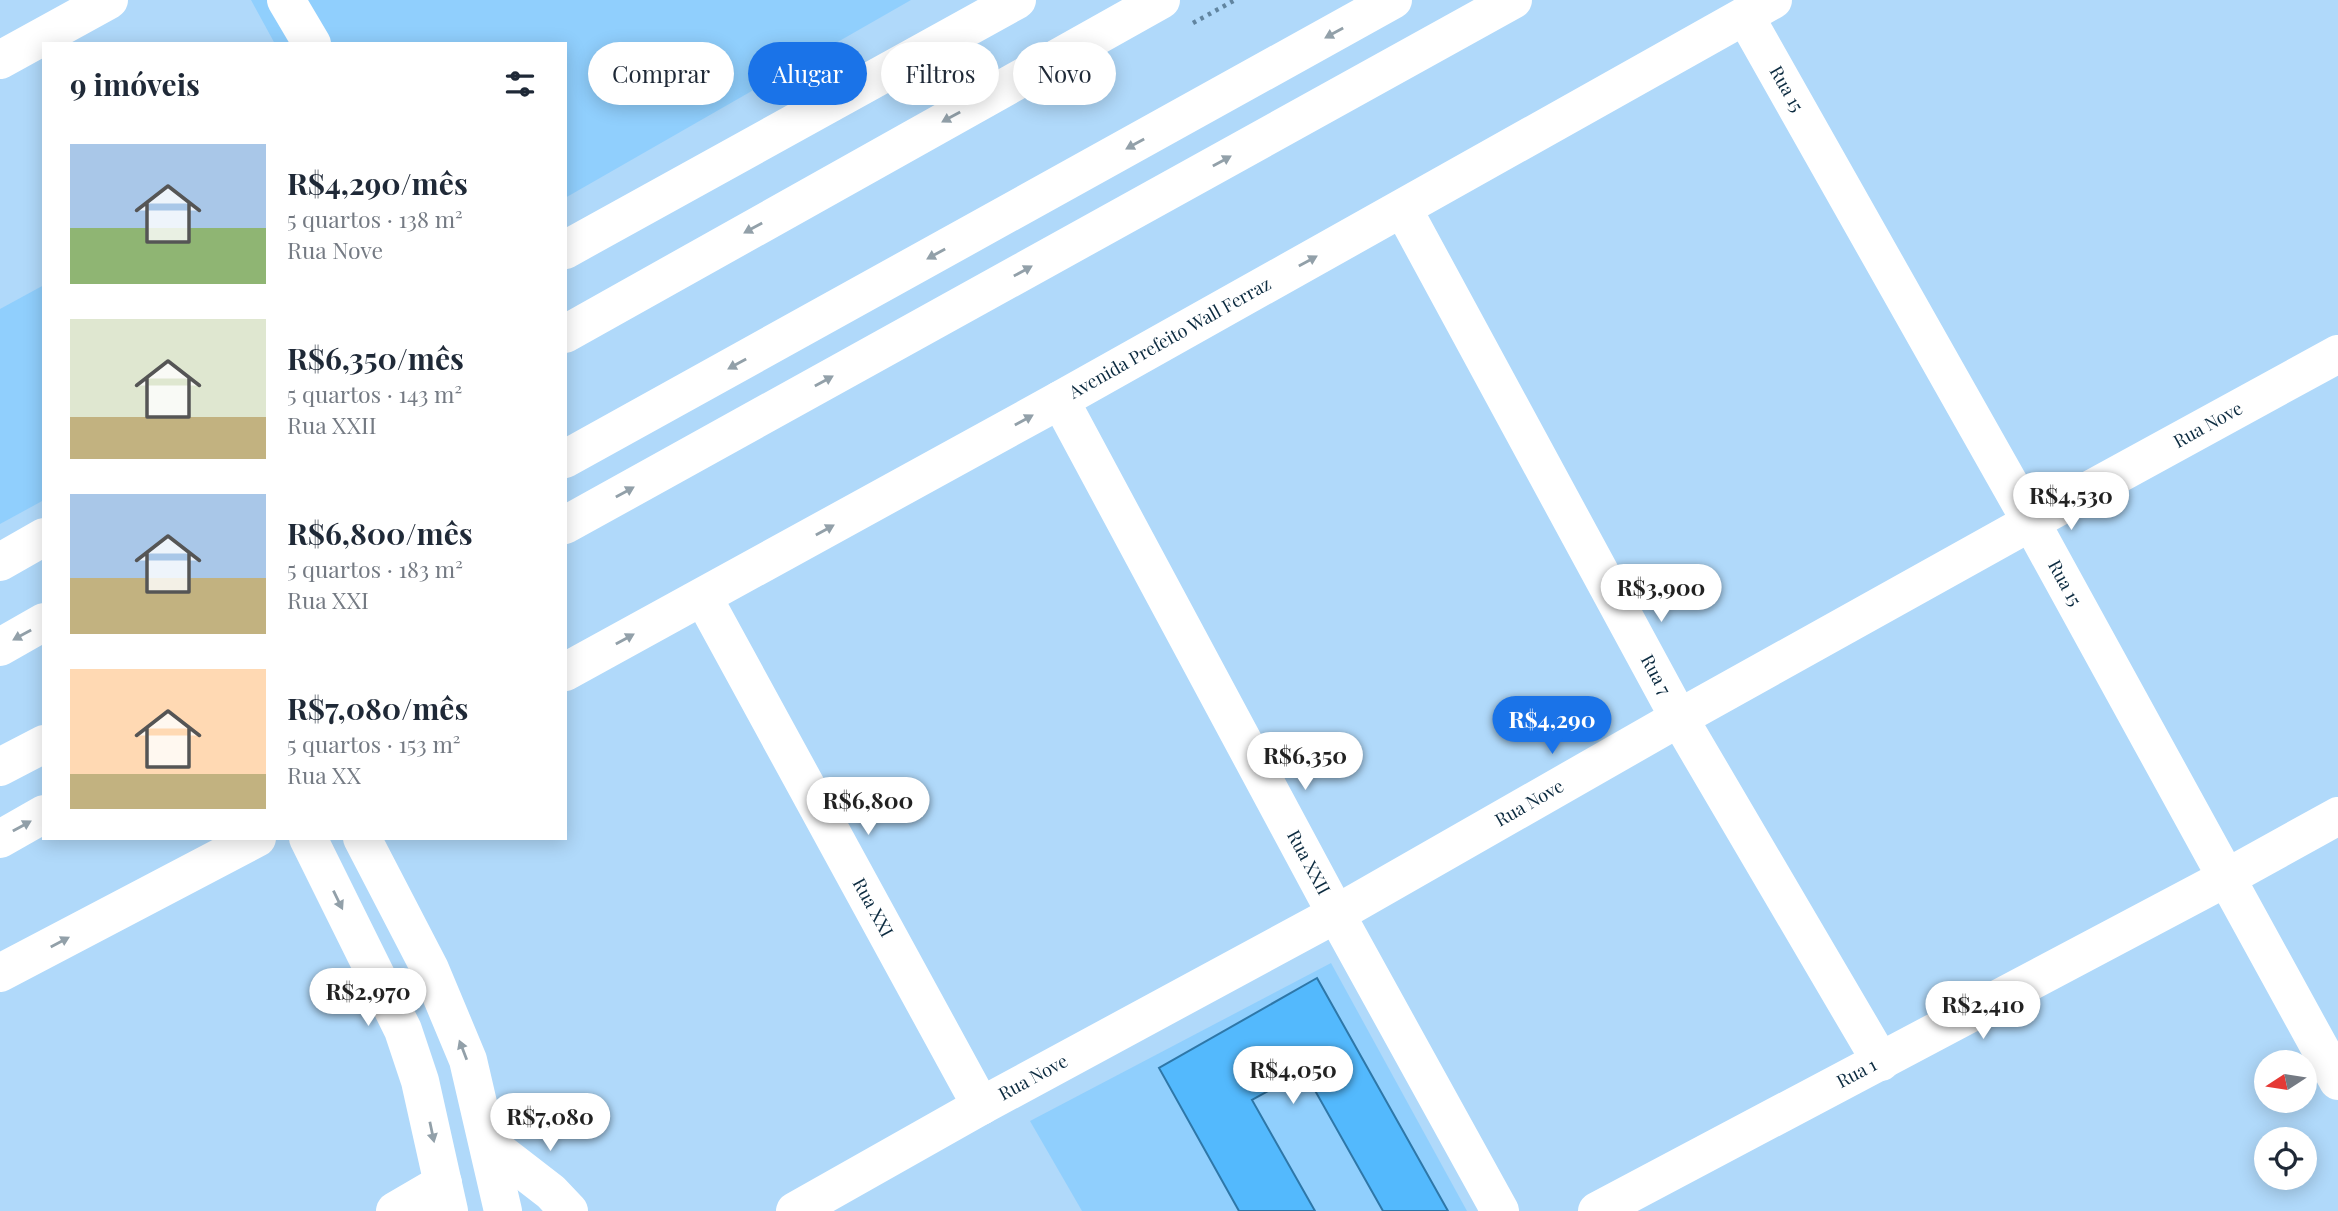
<!DOCTYPE html>
<html lang="pt">
<head>
<meta charset="utf-8">
<style>
	body { margin:0; font-family:"Playfair Display",serif; background:#f6f6f7; color:#1f2937; height:100vh; display:flex; flex-direction:column; font-size:26px; white-space:nowrap }
	* { box-sizing:border-box; margin:0 }
	p { font-size:23px; color:#747a83 }
	.icon { flex:none; width:38px; height:38px; fill:none; stroke:currentColor; stroke-width:2; stroke-linecap:round; stroke-linejoin:round }
	.map { position:relative; flex:1; overflow:hidden }
	.sheet { position:absolute; left:42px; top:42px; width:525px; height:798px; display:flex; flex-direction:column; background:#fff; border-radius:0px; box-shadow:0 4px 18px #0003 }
	.sheet>* { flex:none }
	.guide { position:absolute; left:588px; top:42px; width:665px; height:63px; display:flex; gap:14px }
	.needle { width:46px; rotate:258deg }
	.buttons { position:absolute; left:2254px; top:1050px; display:grid; gap:14px }
	.buttons a { display:grid; place-items:center; width:63px; height:63px; border-radius:50%; background:#fff; box-shadow:0 4px 18px #0003; font-size:35px }
	.price { position:absolute; translate:-50% -60px; padding:0 16px; border-radius:24px; background:#fff; color:#222; font-size:23px; line-height:46px; filter:drop-shadow(0 2px 4px #0008) }
	.price::after { content:''; position:absolute; left:50%; top:42px; width:21px; height:16px; margin-left:-10px; background:inherit; clip-path:polygon(0 0,100% 0,50% 100%) }
	.price.current { background:#1a73e8; color:#fff }
	ul { padding:0; list-style:none }
	li { display:flex; align-items:center; gap:21px; height:175px; padding:0 28px }
	li span { display:grid; place-items:center; flex:none; width:196px; height:140px; border-radius:0px; color:#555 }
	li>.icon { margin-inline-start:auto }
	span .icon { width:84px; height:84px; fill:#fffc; stroke-width:1 }
	li b { font-size:30px }
	h2 { display:flex; justify-content:space-between; align-items:center; height:84px; padding:0 28px; font-size:30px }
	.pill { padding:0 24px; border-radius:32px; background:#fff; box-shadow:0 4px 18px #0003; font-size:24px; line-height:63px }
	.pill.current { background:#1a73e8; color:#fff }
	.map>svg:first-child { display:block }
</style>
</head>
<body>
<div class="map">
<svg width="2338" height="1211" viewBox="0 0 2338 1211">
	<rect width="100%" height="100%" fill="#b0d9fa"/>
	<g fill="#90cffd">
		<path d="M 251,0 L 911,0 L 565,198 L 565,44 L 275,44 Z"/>
		<path d="M 44,285 L 44,500 L 0,524 L 0,309 Z"/>
		<path d="M 1331,963 L 1467,1211 L 1082,1211 L 1030,1121 Z"/>
	</g>
	<path fill="#53b9fd" stroke="#2e77a8" stroke-width="2" d="M 1317,978 L 1448,1211 L 1383,1211 L 1304,1071 L 1252,1100 L 1315,1211 L 1239,1211 L 1159,1068 Z"/>
	<g fill="none" stroke-linecap="round" stroke-linejoin="round">
		<path stroke="#6185a0" stroke-width="4.5" stroke-dasharray="3.5 5" stroke-linecap="butt" d="M 1193,23 L 1235,0"/>
		<g stroke="#fff" stroke-width="38">
			<path d="M 286,0 L 312,44"/>
			<path id="s1" d="M 1745,16 L 2031,522 L 2338,1081"/>
			<path d="M 0,60 L 109,0"/>
			<path id="s2" d="M 1403,209 L 1679,718 L 1881,1062"/>
			<path d="M 565,250 L 1017,0"/>
			<path id="s3" d="M 1060,400 L 1336,914 L 1500,1211"/>
			<path d="M 0,562 L 44,537"/>
			<path id="s4" d="M 703,597 L 981,1106"/>
			<path d="M 308,838 L 403,1030 L 420,1081 L 449,1211"/>
			<path d="M 362,838 L 430,969 L 468,1060 L 503,1211"/>
			<path d="M 489,1144 L 551,1192 L 569,1211"/>
			<path d="M 395,1211 L 443,1183"/>
			<path id="s5" d="M 795,1211 L 981,1106 L 1336,914 L 1679,718 L 2031,522 L 2338,354"/>
			<path id="s6" d="M 1597,1211 L 2226,878 L 2338,816"/>
		</g>
		<g stroke="#fff" stroke-width="38">
			<path d="M 565,334 L 1161,0"/>
			<path d="M 0,647 L 44,622"/>
			<path id="s7" d="M 565,672 L 1060,400 L 1773,0"/>
			<path d="M 0,973 L 257,838"/>
		</g>
		<g stroke="#fff" stroke-width="38">
			<path d="M 565,459 L 1393,0"/>
			<path d="M 565,525 L 1513,0"/>
			<path d="M 0,767 L 44,744"/>
			<path d="M 0,839 L 44,814"/>
		</g>
	</g>
	<defs><path id="oneway-solid" d="M-6-.8H1V-3.2L6.5 0L1 3.2V.8H-6Z" transform="scale(1.75)"/></defs>
	<g fill="#92a0a9">
		<use href="#oneway-solid" transform="translate(1334 33) rotate(151)"/>
		<use href="#oneway-solid" transform="translate(951 117) rotate(151)"/>
		<use href="#oneway-solid" transform="translate(1135 144) rotate(151)"/>
		<use href="#oneway-solid" transform="translate(1222 161) rotate(-29)"/>
		<use href="#oneway-solid" transform="translate(753 228) rotate(151)"/>
		<use href="#oneway-solid" transform="translate(936 254) rotate(151)"/>
		<use href="#oneway-solid" transform="translate(1308 261) rotate(-29)"/>
		<use href="#oneway-solid" transform="translate(1023 271) rotate(-29)"/>
		<use href="#oneway-solid" transform="translate(737 364) rotate(151)"/>
		<use href="#oneway-solid" transform="translate(824 381) rotate(-29)"/>
		<use href="#oneway-solid" transform="translate(1024 420) rotate(-29)"/>
		<use href="#oneway-solid" transform="translate(625 492) rotate(-29)"/>
		<use href="#oneway-solid" transform="translate(825 530) rotate(-29)"/>
		<use href="#oneway-solid" transform="translate(22 635) rotate(151)"/>
		<use href="#oneway-solid" transform="translate(625 639) rotate(-29)"/>
		<use href="#oneway-solid" transform="translate(22 826) rotate(-29)"/>
		<use href="#oneway-solid" transform="translate(338 900) rotate(64)"/>
		<use href="#oneway-solid" transform="translate(60 942) rotate(-28)"/>
		<use href="#oneway-solid" transform="translate(463 1050) rotate(-111)"/>
		<use href="#oneway-solid" transform="translate(432 1132) rotate(78)"/>
	</g>
	<g text-anchor="middle" stroke-width="5" stroke-linejoin="round" paint-order="stroke">
		<g font-size="18" fill="#0c2b40" stroke="#eef5fb">
			<text dy="6" stroke="none"><textPath href="#s1" startOffset="84">Rua 15</textPath></text>
			<text dy="6" stroke="none"><textPath href="#s7" startOffset="691">Avenida Prefeito Wall Ferraz</textPath></text>
			<text dy="6" stroke="none"><textPath href="#s5" startOffset="1617">Rua Nove</textPath></text>
			<text dy="6" stroke="none"><textPath href="#s1" startOffset="651">Rua 15</textPath></text>
			<text dy="6" stroke="none"><textPath href="#s2" startOffset="530">Rua 7</textPath></text>
			<text dy="6" stroke="none"><textPath href="#s5" startOffset="840">Rua Nove</textPath></text>
			<text dy="6" stroke="none"><textPath href="#s3" startOffset="525">Rua XXII</textPath></text>
			<text dy="6" stroke="none"><textPath href="#s4" startOffset="354">Rua XXI</textPath></text>
			<text dy="6" stroke="none"><textPath href="#s6" startOffset="294">Rua 1</textPath></text>
			<text dy="6" stroke="none"><textPath href="#s5" startOffset="273">Rua Nove</textPath></text>
		</g>
	</g>
</svg>
<div class="buttons">
<a><svg class="needle" viewBox="-14 -14 28 28"><path d="M0-13l5 13h-10z" fill="#e53935"/><path d="M0 13l5-13h-10z" fill="#747a83"/></svg></a>
<a><svg class="icon" aria-label="locate" viewBox="0 0 24 24"><circle cx="12" cy="12" r="6"/><path d="M12 2v4M12 18v4M2 12h4M18 12h4"/></svg></a>
</div>
<b class="price" style="left:2071px;top:532px">R$4,530</b>
<b class="price" style="left:1661px;top:624px">R$3,900</b>
<b class="price current" style="left:1552px;top:756px">R$4,290</b>
<b class="price" style="left:1305px;top:792px">R$6,350</b>
<b class="price" style="left:868px;top:837px">R$6,800</b>
<b class="price" style="left:368px;top:1028px">R$2,970</b>
<b class="price" style="left:1983px;top:1041px">R$2,410</b>
<b class="price" style="left:1293px;top:1106px">R$4,050</b>
<b class="price" style="left:550px;top:1153px">R$7,080</b>
<div class="guide">
<a class="pill">Comprar</a>
<a class="pill current">Alugar</a>
<a class="pill">Filtros</a>
<a class="pill">Novo</a>
</div>
<section class="sheet">
<h2>9 imóveis<svg class="icon" aria-label="filters" viewBox="0 0 24 24"><path d="M4 7h16M4 17h16"/><circle cx="9" cy="7" r="2"/><circle cx="15" cy="17" r="2"/></svg></h2>
<ul>
<li><span style="background:linear-gradient(#a9c7e8 60%,#8fb573 0)"><svg class="icon" aria-label="home" viewBox="0 0 24 24"><path d="M3 11l9-7 9 7M6 9v11h12V9"/></svg></span><div><b>R$4,290/mês</b><p>5 quartos · 138 m²</p><p>Rua Nove</p></div></li>
<li><span style="background:linear-gradient(#dfe7d0 70%,#c2b280 0)"><svg class="icon" aria-label="home" viewBox="0 0 24 24"><path d="M3 11l9-7 9 7M6 9v11h12V9"/></svg></span><div><b>R$6,350/mês</b><p>5 quartos · 143 m²</p><p>Rua XXII</p></div></li>
<li><span style="background:linear-gradient(#a9c7e8 60%,#c2b280 0)"><svg class="icon" aria-label="home" viewBox="0 0 24 24"><path d="M3 11l9-7 9 7M6 9v11h12V9"/></svg></span><div><b>R$6,800/mês</b><p>5 quartos · 183 m²</p><p>Rua XXI</p></div></li>
<li><span style="background:linear-gradient(#ffd9b3 75%,#c2b280 0)"><svg class="icon" aria-label="home" viewBox="0 0 24 24"><path d="M3 11l9-7 9 7M6 9v11h12V9"/></svg></span><div><b>R$7,080/mês</b><p>5 quartos · 153 m²</p><p>Rua XX</p></div></li>
</ul>
</section>
</div>
</body>
</html>
